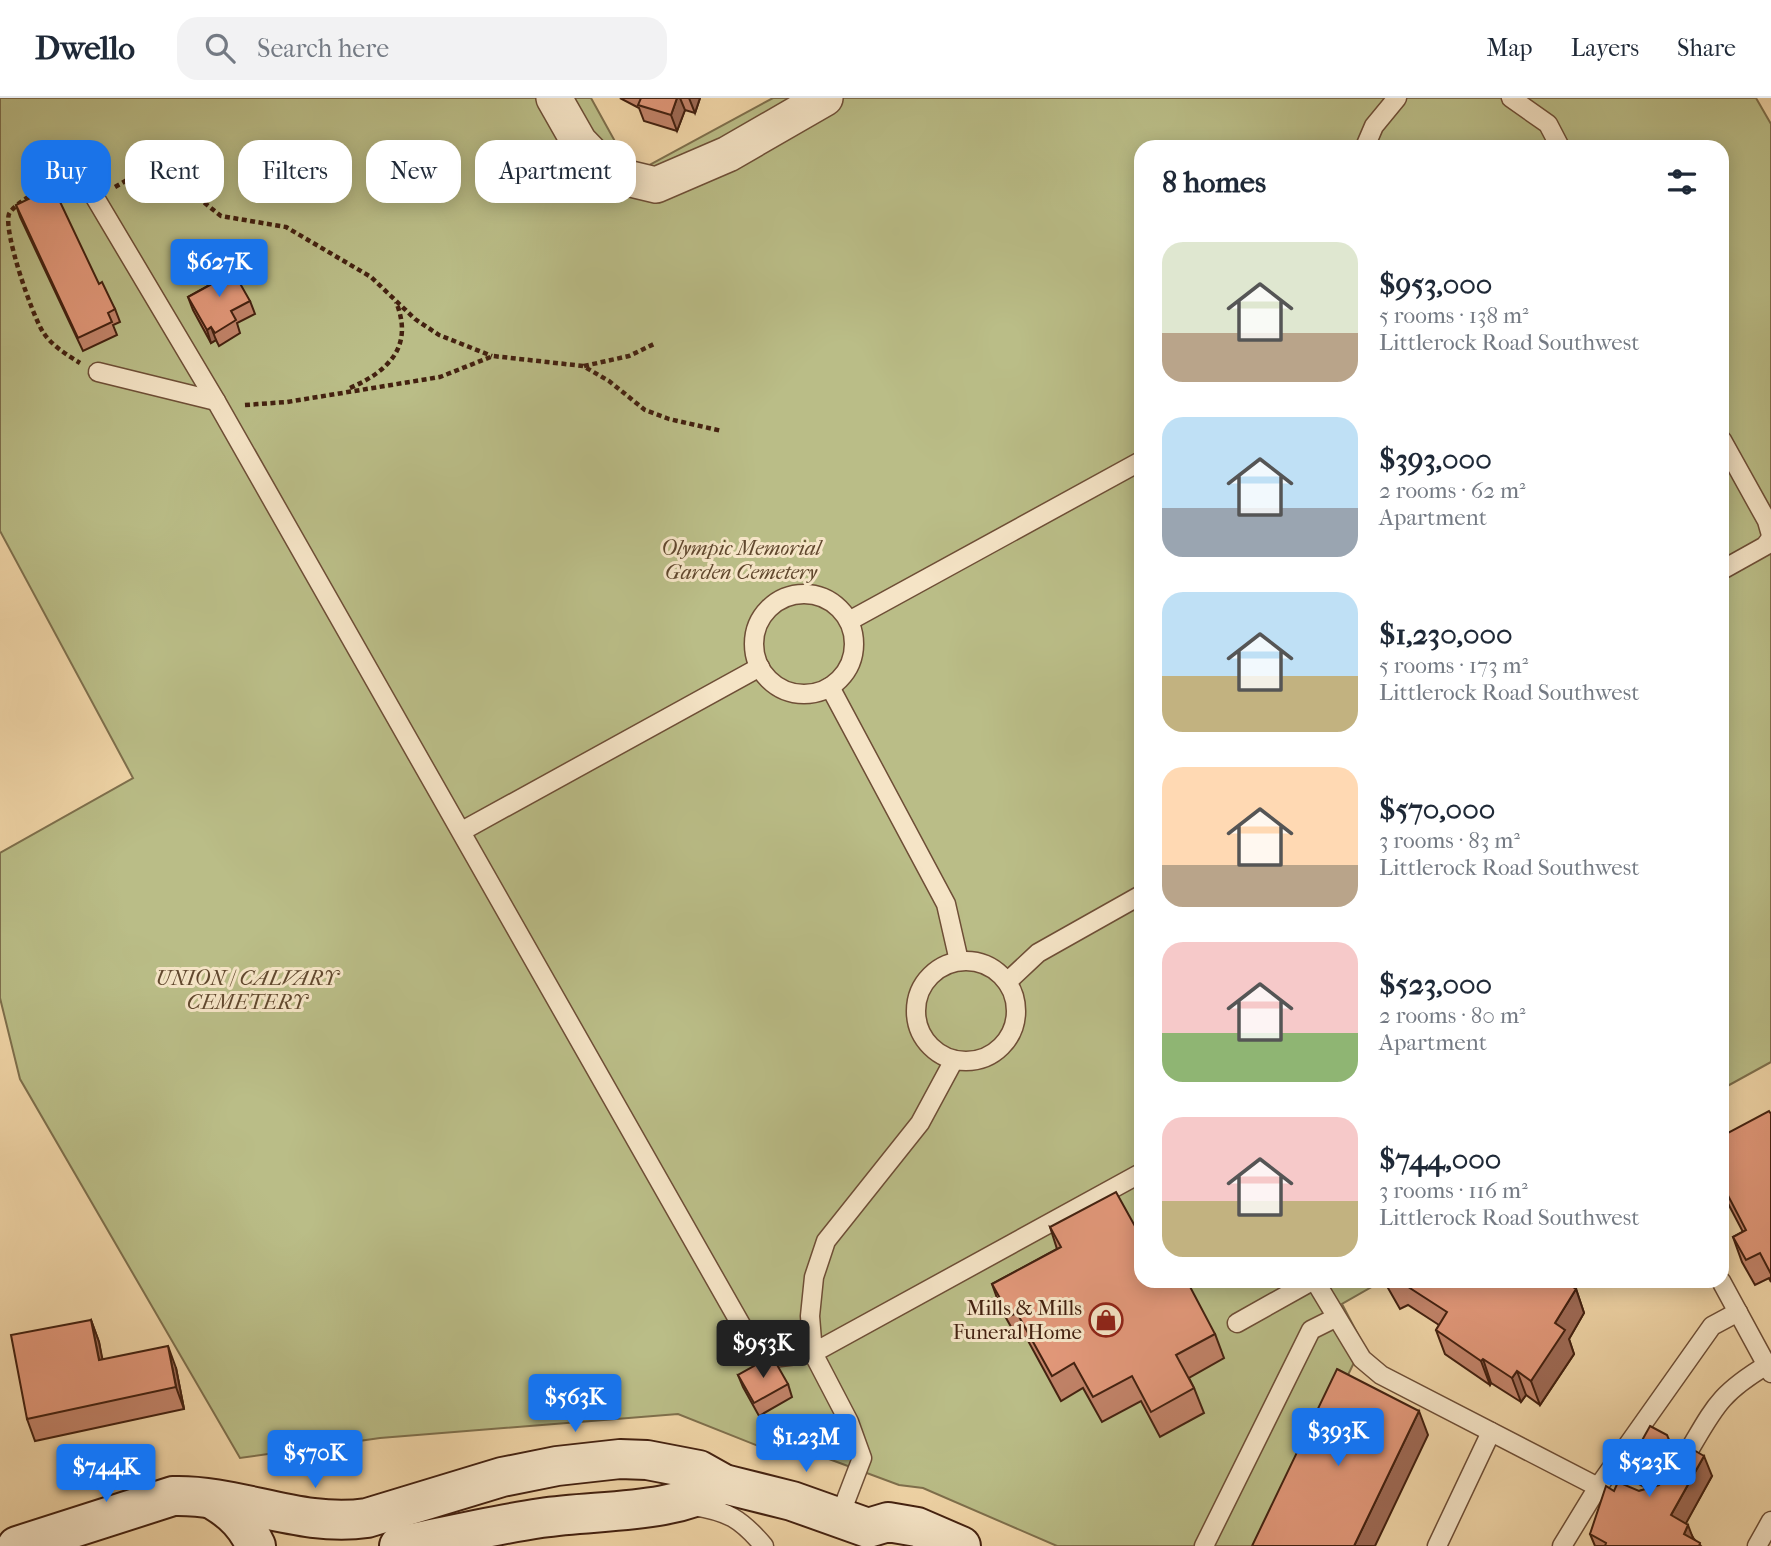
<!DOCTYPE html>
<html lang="en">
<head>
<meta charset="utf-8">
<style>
	body { margin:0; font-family:"IM FELL French Canon",serif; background:#f2f2f3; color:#1f2937; height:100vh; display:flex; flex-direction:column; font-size:26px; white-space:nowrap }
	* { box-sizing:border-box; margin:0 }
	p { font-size:23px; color:#747a83 }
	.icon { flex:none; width:38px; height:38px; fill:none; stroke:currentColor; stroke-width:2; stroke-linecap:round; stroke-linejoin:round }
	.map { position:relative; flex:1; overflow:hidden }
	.panel { position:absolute; left:1134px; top:42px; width:595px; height:1148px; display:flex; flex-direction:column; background:#fff; border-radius:21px; box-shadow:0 4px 18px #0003 }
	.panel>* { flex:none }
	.top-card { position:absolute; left:21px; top:42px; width:665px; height:63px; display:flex; gap:14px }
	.price { position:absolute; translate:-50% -60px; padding:0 16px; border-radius:7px; background:#1a73e8; color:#fff; font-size:23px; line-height:46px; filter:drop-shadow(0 2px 4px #0008) }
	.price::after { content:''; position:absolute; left:50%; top:42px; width:21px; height:16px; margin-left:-10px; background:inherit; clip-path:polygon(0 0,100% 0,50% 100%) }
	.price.selected { background:#222; color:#fff }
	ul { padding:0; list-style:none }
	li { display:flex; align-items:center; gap:21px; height:175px; padding:0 28px }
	li span { display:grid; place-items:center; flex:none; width:196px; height:140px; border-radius:21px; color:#555 }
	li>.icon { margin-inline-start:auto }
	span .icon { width:84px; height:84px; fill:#fffc; stroke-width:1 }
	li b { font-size:30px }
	h2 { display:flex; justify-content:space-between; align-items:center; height:84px; padding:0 28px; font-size:30px }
	.tag { padding:0 24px; border-radius:21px; background:#fff; box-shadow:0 4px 18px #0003; font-size:24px; line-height:63px }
	.tag.selected { background:#1a73e8; color:#fff }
	header { display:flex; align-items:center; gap:42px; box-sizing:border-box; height:98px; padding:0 35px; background:#fff; border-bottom:2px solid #e0e1e3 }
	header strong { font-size:33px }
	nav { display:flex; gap:38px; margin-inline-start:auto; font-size:24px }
	.search { width:490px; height:63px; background:#f2f2f3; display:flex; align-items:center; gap:18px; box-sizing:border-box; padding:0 24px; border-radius:21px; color:#747a83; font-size:26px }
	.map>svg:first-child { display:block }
</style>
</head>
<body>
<header>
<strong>Dwello</strong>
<div class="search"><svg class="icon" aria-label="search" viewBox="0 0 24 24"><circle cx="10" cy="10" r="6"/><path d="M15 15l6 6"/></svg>Search here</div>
<nav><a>Map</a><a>Layers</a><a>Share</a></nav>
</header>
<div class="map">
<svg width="1771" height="1448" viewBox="0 0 1771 1448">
	<rect width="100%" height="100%" fill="#f0d5a7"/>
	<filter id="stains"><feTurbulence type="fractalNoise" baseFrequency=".00286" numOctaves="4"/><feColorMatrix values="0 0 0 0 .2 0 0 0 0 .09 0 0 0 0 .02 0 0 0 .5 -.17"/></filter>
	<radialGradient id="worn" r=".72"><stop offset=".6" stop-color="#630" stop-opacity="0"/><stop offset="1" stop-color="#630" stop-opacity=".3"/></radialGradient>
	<path fill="#babd87" stroke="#7e6f4c" stroke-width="2" d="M 0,0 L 591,0 L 633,76 L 773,0 L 1756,0 L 1771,26 L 1771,964 L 1722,991 L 1722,49 L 1141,49 L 1141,1183 L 1382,1183 L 1342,1206 L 1363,1246 L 1265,1448 L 1057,1448 L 923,1390 L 899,1387 L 829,1361 L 773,1346 L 771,1353 L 678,1316 L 380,1340 L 240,1360 L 20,981 L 0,900 L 0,755 L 133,680 L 0,433 Z"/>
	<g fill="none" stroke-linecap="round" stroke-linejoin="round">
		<defs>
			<g id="service">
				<path d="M 1511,0 L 1548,26 L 1560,49"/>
				<path d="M 1365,49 L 1374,28 L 1397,0"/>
				<path d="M 87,86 L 216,303 L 752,1246 L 772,1260 L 813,1255 L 849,1324 L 862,1360 L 839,1420"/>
				<path d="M 98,274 L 216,303"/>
				<path d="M 1722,342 L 1767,423 L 1771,437"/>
				<path d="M 1722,472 L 1765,448 L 1771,440"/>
				<circle cx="804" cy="546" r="50"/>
				<path d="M 849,523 L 1141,363"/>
				<path d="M 830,589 L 946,806 L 959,863"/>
				<path d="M 462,733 L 760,569"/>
				<circle cx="966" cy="913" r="50"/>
				<path d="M 1007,884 L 1038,855 L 1141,797"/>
				<path d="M 954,962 L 920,1025 L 826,1143 L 814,1179 L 810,1218 L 813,1255 L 1141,1075"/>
				<path d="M 1315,1183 L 1362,1261 L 1381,1277 L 1598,1389"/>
				<path d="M 1721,1183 L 1771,1275"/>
				<path d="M 1237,1225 L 1312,1183"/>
				<path d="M 1685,1359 C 1714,1311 1717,1297 1767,1267"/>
				<path d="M 693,1408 C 728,1413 741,1421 764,1448"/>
				<path d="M 1204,1448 L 1311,1232 L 1335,1220"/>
				<path d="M 1437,1448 L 1491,1334"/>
				<path d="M 1562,1448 L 1598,1389 L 1712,1228 L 1738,1214"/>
				<path d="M 1757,1448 L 1771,1423"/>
			</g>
			<path id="minor" d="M 554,0 L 579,44 L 610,76 L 656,87 L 728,56 L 825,0"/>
			<g id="secondary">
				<path d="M 215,1403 C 235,1415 246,1427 256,1448"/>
				<path d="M 17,1448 L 173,1398 C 238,1396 300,1430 367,1420 L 502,1379 L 557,1368 L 620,1361 L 647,1362 L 699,1372 L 724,1386 L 792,1403 L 868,1430 L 888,1424 L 917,1429 L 961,1448"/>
				<path d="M 399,1448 C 447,1438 494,1427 541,1420 C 602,1411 670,1417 724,1386"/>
			</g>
		</defs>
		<use href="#service" stroke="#6e4e36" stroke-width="21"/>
		<use href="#minor" stroke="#6e4e36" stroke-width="38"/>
		<use href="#secondary" stroke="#432110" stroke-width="42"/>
		<g stroke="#432110" stroke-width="4.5" stroke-dasharray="5 3.5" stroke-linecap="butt">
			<path d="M 67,80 C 54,82 14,105 9,116 C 3,133 32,217 43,234 C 51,247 67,257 80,265"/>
			<path d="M 115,89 L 134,78 L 156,74 L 176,82 L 221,118 L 286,129 L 371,179 L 415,221 L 439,237 L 492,258"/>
			<path d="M 584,268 L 629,258 L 654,246"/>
			<path d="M 350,290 C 389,273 414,248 396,204"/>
			<path d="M 245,307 L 287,304 L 440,279 L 493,258 L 583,268 L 609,283 L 645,312 L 669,321 L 722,333"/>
		</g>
		<use href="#service" stroke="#f5e4c6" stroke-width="18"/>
		<use href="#minor" stroke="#f5e4c6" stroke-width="35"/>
		<use href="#secondary" stroke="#f5e4c6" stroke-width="38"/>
	</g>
	<g fill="#c28369" stroke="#432110" stroke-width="2">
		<path d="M 620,0 L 700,0 L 695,15 L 685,12 L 677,33 L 644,23 L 639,10 Z"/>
		<path d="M 16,107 L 99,186 L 115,211 L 120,224 L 113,227 L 117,237 L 83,253 L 20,119 Z"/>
		<path d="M 206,180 L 250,203 L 255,216 L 237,225 L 240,235 L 219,248 L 216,242 L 211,245 L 193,212 L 188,199 L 208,188 Z"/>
		<path d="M 1771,1016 L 1771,1184 L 1769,1180 L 1755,1187 L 1742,1164 L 1733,1139 L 1743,1134 L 1722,1094 L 1722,1038 Z"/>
		<path d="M 1050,1129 L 1141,1183 L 1215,1236 L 1224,1260 L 1189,1280 L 1194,1290 L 1204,1315 L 1160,1339 L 1141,1303 L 1102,1324 L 1083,1290 L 1061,1303 L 1026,1239 L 1019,1243 L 1001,1211 L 992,1186 L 1057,1151 Z"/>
		<path d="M 1384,1183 L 1563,1183 L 1576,1191 L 1584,1215 L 1569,1241 L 1574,1256 L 1540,1307 L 1526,1297 L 1521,1304 L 1491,1285 L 1490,1287 L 1445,1256 L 1436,1232 L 1439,1227 L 1408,1207 L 1400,1211 Z"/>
		<path d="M 91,1222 L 99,1244 L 102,1262 L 176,1270 L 184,1311 L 35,1343 L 27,1321 Z"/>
		<path d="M 738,1277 L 788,1286 L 792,1299 L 759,1318 L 743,1289 Z"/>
		<path d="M 1672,1349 L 1712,1378 L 1685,1426 L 1694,1441 L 1701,1448 L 1595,1448 L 1590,1436 L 1639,1393 L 1656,1388 L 1646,1390 L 1637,1385 L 1630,1364 Z"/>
	</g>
	<g fill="#9e6a55" stroke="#432110" stroke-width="2">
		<path d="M 677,0 L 680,0 L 685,12 L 677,33 L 671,17 Z"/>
		<path d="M 689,0 L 700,0 L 695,15 Z"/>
		<path d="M 211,229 L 216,242 L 211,245 L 207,232 Z"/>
		<path d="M 1576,1191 L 1584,1215 L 1569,1241 L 1574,1256 L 1540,1307 L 1531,1283 L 1555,1225 Z"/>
		<path d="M 91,1222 L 99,1244 L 107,1284 L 99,1262 Z"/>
		<path d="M 168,1248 L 176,1270 L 184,1311 L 176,1289 Z"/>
		<path d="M 1483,1261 L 1491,1285 L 1490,1287 L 1481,1263 Z"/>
		<path d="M 1517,1273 L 1526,1297 L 1521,1304 L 1512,1280 Z"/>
		<path d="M 1419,1313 L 1428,1337 L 1375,1448 L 1354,1448 Z"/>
		<path d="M 1704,1358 L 1712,1378 L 1679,1438 L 1671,1417 Z"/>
		<path d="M 1688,1427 L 1696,1448 L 1684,1436 Z"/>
	</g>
	<g fill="#e2987a" stroke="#432110" stroke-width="2">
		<path d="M 641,0 L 677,0 L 671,17 L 638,7 Z"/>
		<path d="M 53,89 L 99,186 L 102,184 L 115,211 L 108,215 L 112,224 L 78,240 L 16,107 Z"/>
		<path d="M 229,166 L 250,203 L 231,213 L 236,222 L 215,235 L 211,229 L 207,232 L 188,199 L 210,187 L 206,180 Z"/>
		<path d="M 1769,1013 L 1771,1016 L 1771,1176 L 1760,1155 L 1746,1162 L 1733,1139 L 1746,1132 L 1722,1086 L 1722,1038 Z"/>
		<path d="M 1116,1094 L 1141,1139 L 1141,1183 L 1187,1183 L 1215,1236 L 1176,1257 L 1194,1290 L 1151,1314 L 1132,1278 L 1093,1299 L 1074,1265 L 1052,1278 L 1017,1215 L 1010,1218 L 992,1186 L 1061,1149 L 1050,1129 Z"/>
		<path d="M 1389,1183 L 1399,1183 L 1392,1187 Z"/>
		<path d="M 1399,1183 L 1563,1183 L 1576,1191 L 1555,1225 L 1565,1232 L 1531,1283 L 1517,1273 L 1512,1280 L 1483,1261 L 1481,1263 L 1436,1232 L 1447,1214 Z"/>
		<path d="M 91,1222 L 99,1262 L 168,1248 L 176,1289 L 27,1321 L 11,1237 Z"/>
		<path d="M 772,1258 L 788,1286 L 754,1305 L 738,1277 Z"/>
		<path d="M 1337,1271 L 1419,1313 L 1354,1448 L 1252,1448 Z"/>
		<path d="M 1650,1328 L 1667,1337 L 1672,1349 L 1685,1347 L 1704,1358 L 1671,1417 L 1688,1427 L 1684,1436 L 1700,1445 L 1699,1448 L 1605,1448 L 1606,1445 L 1590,1436 L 1606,1388 L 1614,1393 L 1618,1384 L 1639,1393 L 1659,1387 L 1666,1380 L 1666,1373 L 1659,1366 L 1638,1369 L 1630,1364 Z"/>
	</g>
	<defs>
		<symbol id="shop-ring" viewBox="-11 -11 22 22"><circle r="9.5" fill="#f5e4c6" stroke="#8f2418" stroke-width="1.5"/><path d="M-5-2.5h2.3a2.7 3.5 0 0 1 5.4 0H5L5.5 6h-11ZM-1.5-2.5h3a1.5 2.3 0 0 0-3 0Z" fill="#8f2418"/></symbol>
	</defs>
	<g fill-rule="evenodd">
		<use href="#shop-ring" x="1087" y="1203" width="38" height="38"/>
	</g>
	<g text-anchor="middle" stroke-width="6" stroke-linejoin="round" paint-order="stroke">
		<g font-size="21" font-style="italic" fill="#61482e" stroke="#f5e4c6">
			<text x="741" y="457">Olympic Memorial<tspan x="741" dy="24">Garden Cemetery</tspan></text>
			<text x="247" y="887">UNION / CALVARY<tspan x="247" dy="24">CEMETERY</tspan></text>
		</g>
		<g font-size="21" fill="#432110" stroke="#f5e4c6" text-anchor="end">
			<text x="1082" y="1217">Mills &amp; Mills<tspan x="1082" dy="24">Funeral Home</tspan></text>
		</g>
	</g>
	<rect width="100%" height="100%" filter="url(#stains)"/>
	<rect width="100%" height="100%" fill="url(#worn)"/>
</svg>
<b class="price" style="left:219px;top:201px">$627K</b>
<b class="price selected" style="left:763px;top:1282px">$953K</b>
<b class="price" style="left:575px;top:1336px">$563K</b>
<b class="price" style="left:1338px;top:1370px">$393K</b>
<b class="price" style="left:806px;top:1376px">$1.23M</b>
<b class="price" style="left:315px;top:1392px">$570K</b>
<b class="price" style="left:1649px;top:1401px">$523K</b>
<b class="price" style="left:106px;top:1406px">$744K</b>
<div class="top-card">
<a class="tag selected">Buy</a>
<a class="tag">Rent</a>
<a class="tag">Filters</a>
<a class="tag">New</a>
<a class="tag">Apartment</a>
</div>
<section class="panel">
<h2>8 homes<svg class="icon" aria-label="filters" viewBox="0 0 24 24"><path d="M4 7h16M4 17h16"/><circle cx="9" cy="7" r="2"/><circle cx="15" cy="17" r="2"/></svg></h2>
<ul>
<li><span style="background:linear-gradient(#dfe7d0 65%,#b9a48a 0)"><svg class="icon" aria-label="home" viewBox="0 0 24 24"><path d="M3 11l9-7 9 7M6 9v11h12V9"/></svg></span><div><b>$953,000</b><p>5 rooms · 138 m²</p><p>Littlerock Road Southwest</p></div></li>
<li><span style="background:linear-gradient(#bfe0f5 65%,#9aa5b1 0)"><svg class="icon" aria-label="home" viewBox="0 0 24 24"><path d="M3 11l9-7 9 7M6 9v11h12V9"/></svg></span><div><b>$393,000</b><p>2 rooms · 62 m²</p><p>Apartment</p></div></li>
<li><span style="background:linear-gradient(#bfe0f5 60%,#c2b280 0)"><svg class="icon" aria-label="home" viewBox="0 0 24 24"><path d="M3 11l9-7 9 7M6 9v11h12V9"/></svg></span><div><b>$1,230,000</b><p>5 rooms · 173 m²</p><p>Littlerock Road Southwest</p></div></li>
<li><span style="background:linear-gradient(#ffd9b3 70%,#b9a48a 0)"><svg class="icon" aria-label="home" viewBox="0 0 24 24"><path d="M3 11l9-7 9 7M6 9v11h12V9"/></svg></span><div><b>$570,000</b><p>3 rooms · 83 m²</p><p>Littlerock Road Southwest</p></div></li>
<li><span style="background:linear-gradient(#f6c9c9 65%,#8fb573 0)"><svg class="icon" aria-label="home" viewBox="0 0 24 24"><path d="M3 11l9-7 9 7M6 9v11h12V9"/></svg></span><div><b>$523,000</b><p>2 rooms · 80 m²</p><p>Apartment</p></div></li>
<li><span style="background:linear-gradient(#f6c9c9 60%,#c2b280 0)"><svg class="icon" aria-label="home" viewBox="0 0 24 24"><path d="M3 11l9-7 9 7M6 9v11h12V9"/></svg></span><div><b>$744,000</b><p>3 rooms · 116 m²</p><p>Littlerock Road Southwest</p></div></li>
</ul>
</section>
</div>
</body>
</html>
